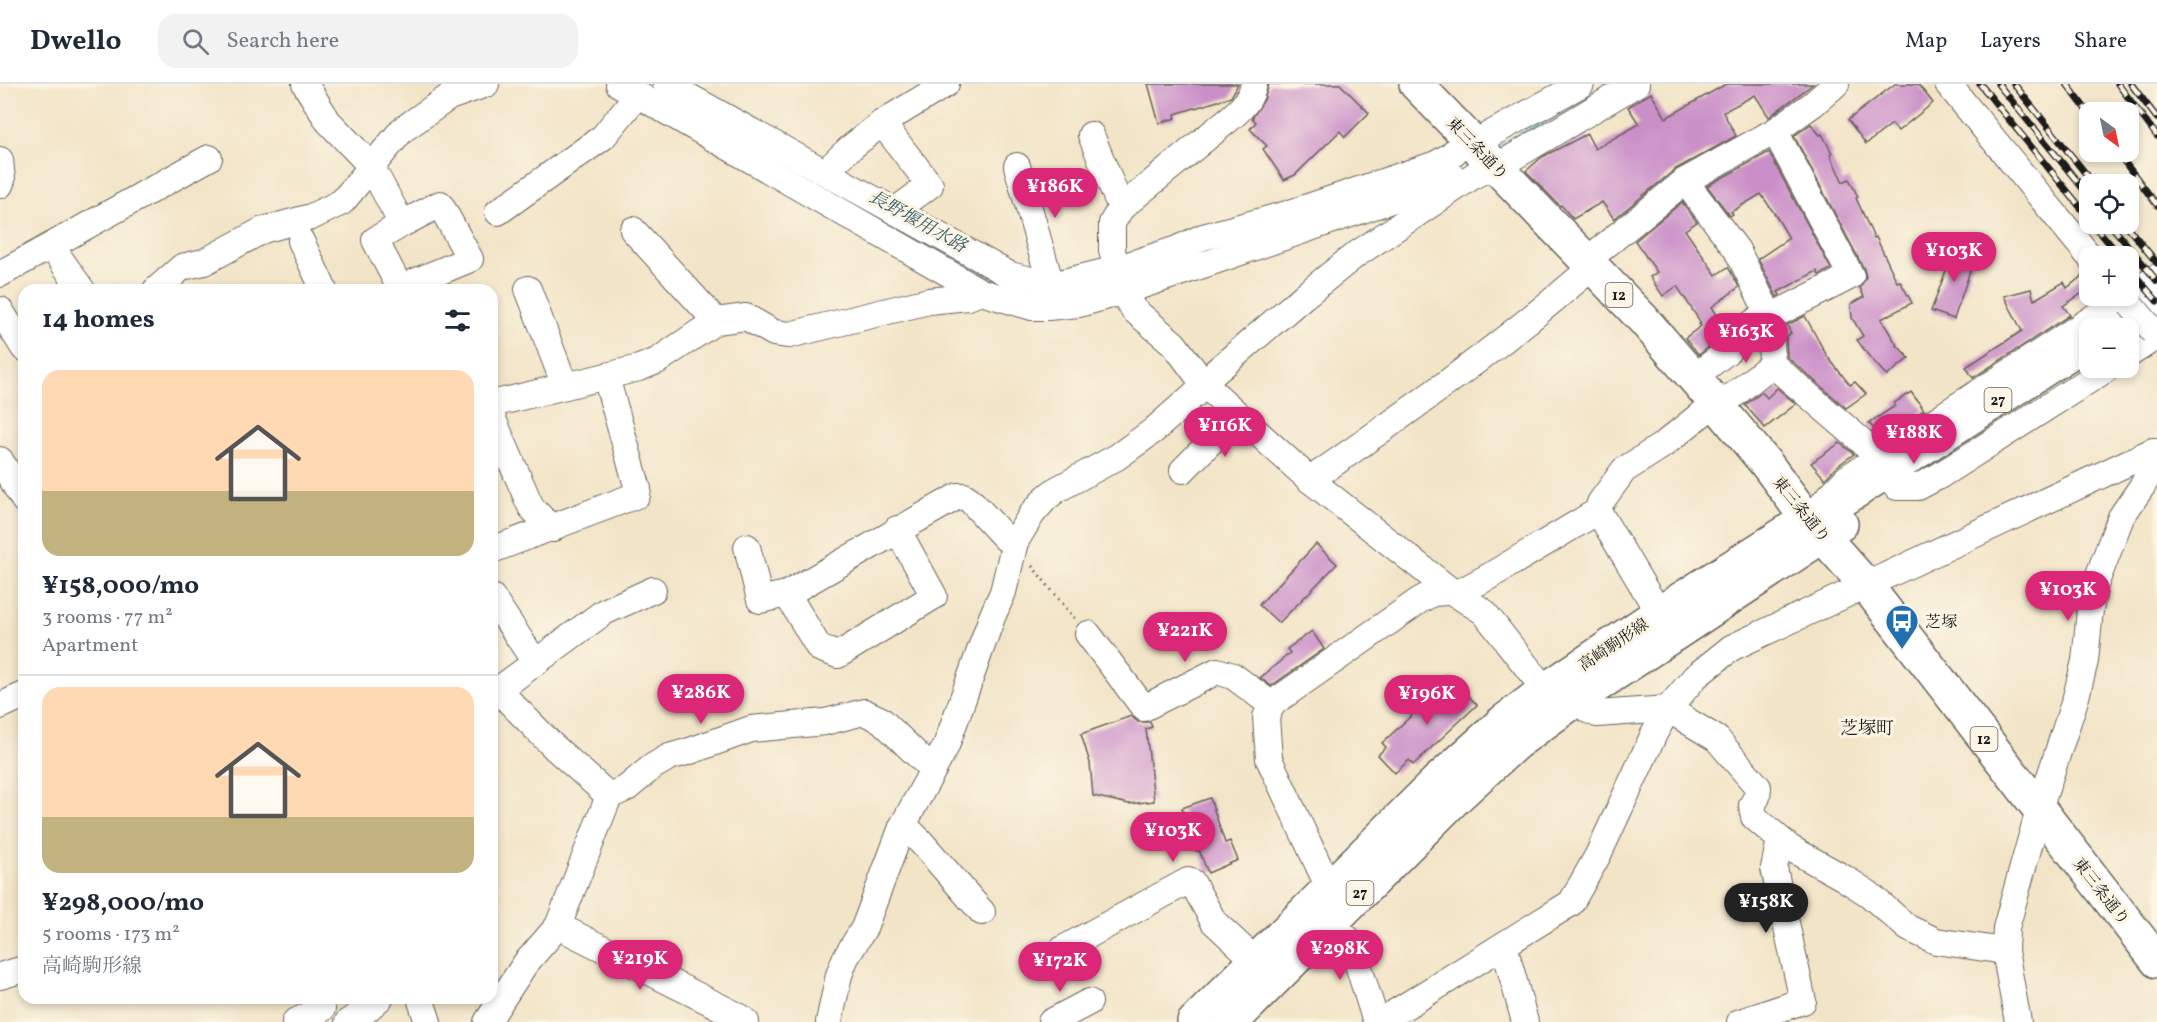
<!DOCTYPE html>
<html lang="en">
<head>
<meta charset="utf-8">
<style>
	body { margin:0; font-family:Vollkorn,"Noto Serif JP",serif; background:#f2f2f3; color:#1f2937; height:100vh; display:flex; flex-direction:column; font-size:22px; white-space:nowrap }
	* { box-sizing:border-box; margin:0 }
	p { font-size:20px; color:#747a83 }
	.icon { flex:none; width:33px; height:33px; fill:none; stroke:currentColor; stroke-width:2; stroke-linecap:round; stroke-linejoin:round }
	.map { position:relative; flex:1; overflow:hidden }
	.side { position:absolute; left:18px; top:200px; width:480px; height:720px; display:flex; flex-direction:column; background:#fff; border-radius:18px; box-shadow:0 3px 9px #0003 }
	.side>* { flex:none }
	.needle { width:39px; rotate:147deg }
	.fabs { position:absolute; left:2079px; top:18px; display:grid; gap:12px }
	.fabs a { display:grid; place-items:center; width:60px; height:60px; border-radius:12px; background:#fff; box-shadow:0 3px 9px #0003; font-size:30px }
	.price { position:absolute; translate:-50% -51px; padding:0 14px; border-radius:21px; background:#db2777; color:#fff; font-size:20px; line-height:39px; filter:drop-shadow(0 2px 3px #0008) }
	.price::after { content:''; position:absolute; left:50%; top:36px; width:18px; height:14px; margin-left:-9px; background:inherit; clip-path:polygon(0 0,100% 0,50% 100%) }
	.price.current { background:#222; color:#fff }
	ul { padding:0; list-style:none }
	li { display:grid; align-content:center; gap:12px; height:318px; padding:0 24px }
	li+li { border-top:2px solid #e0e1e3 }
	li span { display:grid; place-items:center; height:186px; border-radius:18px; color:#555 }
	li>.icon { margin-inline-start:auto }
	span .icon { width:108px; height:108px; fill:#fffc; stroke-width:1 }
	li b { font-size:26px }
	h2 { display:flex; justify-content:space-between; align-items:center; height:72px; padding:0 24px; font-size:26px }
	header { display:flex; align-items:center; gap:36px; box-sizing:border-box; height:84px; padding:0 30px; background:#fff; border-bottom:2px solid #e0e1e3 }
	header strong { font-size:28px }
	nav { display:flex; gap:33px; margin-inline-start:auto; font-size:21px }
	.search { width:420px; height:54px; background:#f2f2f3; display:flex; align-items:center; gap:15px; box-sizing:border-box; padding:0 21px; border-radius:18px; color:#747a83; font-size:22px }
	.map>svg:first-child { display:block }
</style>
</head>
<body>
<header>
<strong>Dwello</strong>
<div class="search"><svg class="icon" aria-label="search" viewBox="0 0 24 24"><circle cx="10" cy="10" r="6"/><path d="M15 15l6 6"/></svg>Search here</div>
<nav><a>Map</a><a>Layers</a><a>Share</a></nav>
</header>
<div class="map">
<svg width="2157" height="938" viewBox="0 0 2157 938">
	<rect width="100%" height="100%" fill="#fcf5e5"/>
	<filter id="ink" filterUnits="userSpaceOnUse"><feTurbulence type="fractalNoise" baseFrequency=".0167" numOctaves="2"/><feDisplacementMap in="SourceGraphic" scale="12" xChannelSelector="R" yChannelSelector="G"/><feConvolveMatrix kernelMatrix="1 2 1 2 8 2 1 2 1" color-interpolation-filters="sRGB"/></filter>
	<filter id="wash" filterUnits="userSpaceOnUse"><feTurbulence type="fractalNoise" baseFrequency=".008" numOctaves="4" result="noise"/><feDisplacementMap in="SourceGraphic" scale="24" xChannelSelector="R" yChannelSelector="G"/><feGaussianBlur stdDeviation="1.35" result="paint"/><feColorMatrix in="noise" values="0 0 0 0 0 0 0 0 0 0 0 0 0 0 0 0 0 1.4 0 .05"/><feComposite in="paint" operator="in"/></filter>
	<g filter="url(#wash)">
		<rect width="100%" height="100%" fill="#f2e4c7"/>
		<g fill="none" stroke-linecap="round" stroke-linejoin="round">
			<g stroke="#55c0d0" stroke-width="5">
				<path d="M 1502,62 L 1592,9"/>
				<path d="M 865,127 L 999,201"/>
			</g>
		</g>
		<g id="blocks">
			<g fill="#ca8fc8">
				<path d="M 1148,0 L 1238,0 L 1231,13 L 1175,30 L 1176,34 L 1159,39 Z"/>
				<path d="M 1269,0 L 1340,0 L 1369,29 L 1345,53 L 1340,47 L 1295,91 L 1284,96 L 1263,65 L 1267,62 L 1250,45 L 1256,38 L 1252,34 L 1264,16 Z"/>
				<path d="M 1726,0 L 1813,0 L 1769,33 L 1755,11 L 1723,28 L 1736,52 L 1676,85 L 1614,135 L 1602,118 L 1573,135 L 1561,121 L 1560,122 L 1526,87 L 1542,73 L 1587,50 L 1595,65 L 1639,40 L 1628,23 L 1651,9 L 1666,34 Z"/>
				<path d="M 1895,0 L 1918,0 L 1933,19 L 1898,47 L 1892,40 L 1866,60 L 1848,36 Z"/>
				<path d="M 1811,40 L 1820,51 L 1822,50 L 1832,69 L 1830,71 L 1843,98 L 1849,95 L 1858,113 L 1856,114 L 1874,154 L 1876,153 L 1897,198 L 1900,197 L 1912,219 L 1881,235 L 1897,261 L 1909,274 L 1887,292 L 1868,271 L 1857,256 L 1863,252 L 1852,234 L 1851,220 L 1864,213 L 1860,204 L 1866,193 L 1864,185 L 1794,52 Z"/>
				<path d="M 1769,68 L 1831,185 L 1819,191 L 1817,187 L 1778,208 L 1780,211 L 1777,213 L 1758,175 L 1789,154 L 1776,132 L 1761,110 L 1731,128 L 1733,130 L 1730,132 L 1707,102 Z"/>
				<path d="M 1682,118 L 1697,138 L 1685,146 L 1716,191 L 1728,183 L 1739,203 L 1712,223 L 1724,242 L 1713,253 L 1712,260 L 1699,271 L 1685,254 L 1701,242 L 1699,240 L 1701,239 L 1677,202 L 1663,212 L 1650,193 L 1657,188 L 1635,157 Z"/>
				<path d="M 1955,162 L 1976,169 L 1954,235 L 1931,227 Z"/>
				<path d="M 2088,187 L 2090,188 L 2090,204 L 2063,222 L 2070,231 L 1973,294 L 1966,283 L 2022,247 L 2004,212 L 2031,205 L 2034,216 L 2064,198 L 2067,204 Z"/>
				<path d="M 1805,232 L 1827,272 L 1850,301 L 1855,298 L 1866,310 L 1846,324 L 1787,273 L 1786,253 L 1791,249 L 1787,241 Z"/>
				<path d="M 1777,304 L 1796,320 L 1765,344 L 1745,321 L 1762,308 L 1767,314 Z"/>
				<path d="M 1911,308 L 1924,326 L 1881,354 L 1869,339 L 1895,322 L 1894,319 Z"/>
				<path d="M 1840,359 L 1854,370 L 1836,383 L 1825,395 L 1811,379 Z"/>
				<path d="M 1316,460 L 1337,480 L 1279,539 L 1259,521 Z"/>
				<path d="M 1312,547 L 1324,565 L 1271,602 L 1260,594 L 1290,569 L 1287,565 Z"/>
				<path d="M 1452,594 L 1477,621 L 1413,681 L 1409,676 L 1395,689 L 1378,671 L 1386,663 L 1382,659 Z"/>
				<path d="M 1131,632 L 1138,638 L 1150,638 L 1152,643 L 1146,645 L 1154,717 L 1129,720 L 1093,712 L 1090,679 L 1081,650 Z"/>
				<path d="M 1210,714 L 1225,759 L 1230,757 L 1238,776 L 1208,789 L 1199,766 L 1196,767 L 1182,724 Z"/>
			</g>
		</g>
	</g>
	<g filter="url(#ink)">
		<use href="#blocks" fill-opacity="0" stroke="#676258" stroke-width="1.5"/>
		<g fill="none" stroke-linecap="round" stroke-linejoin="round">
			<defs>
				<g id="minor">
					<path d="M 305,0 L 328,37 L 371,82 L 402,140 L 440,120 L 470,175 L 400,204 L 375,156 L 402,140"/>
					<path d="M 619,0 L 981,208 L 1032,223 L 1048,223 L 1079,220 L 1122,208 L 1206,180 L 1455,94"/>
					<path d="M 666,0 L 1010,191 L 1051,201 L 1116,185 L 1177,165 L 1203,153 L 1287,130 L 1436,80 L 1450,72 L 1469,54"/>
					<path d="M 1254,0 C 1251,14 1244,22 1234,31 L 1121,124 L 1112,139 L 1112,166 L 1122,208 L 1134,226 L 1174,260 L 1204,300 L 1310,396 L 1451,507 L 1484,528 L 1545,606"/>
					<path d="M 1948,0 L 2090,173"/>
					<path d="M 882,39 L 930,101 L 895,127"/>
					<path d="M 1091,51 L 1121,124"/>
					<path d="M 1476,61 L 1487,52 L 1581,0"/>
					<path d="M 0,76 L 2,96 L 0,101"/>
					<path d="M 1017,82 L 1051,201"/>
					<path d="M 825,88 L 849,65 L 882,39 L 946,0"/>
					<path d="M 1685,97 L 1737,166 L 1770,233 L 1772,280 L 1880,373 L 1890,385"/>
					<path d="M 498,128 L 603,53 L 638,10"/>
					<path d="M 633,146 L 716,237"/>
					<path d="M 301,157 L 324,206"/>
					<path d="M 51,162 L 82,206"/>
					<path d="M 1586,177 L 1685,97 L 1775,47 L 1813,20 L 1836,0"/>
					<path d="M 0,190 L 209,74"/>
					<path d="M 528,205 L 565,302"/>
					<path d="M 156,206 L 182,183 L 204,178 L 263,146 L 311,133 L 342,118 L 402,46 L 449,13 L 486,0"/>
					<path d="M 2128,210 L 2157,193"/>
					<path d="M 0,226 L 24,264"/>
					<path d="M 1770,233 L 1851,192 L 1775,47"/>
					<path d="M 2128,271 L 2157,252"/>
					<path d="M 1694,293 L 1728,267 L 1727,259 L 1767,228"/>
					<path d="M 492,320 L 639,284 L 657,277 L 716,237 L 746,233 L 774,249 L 789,251 L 929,217 L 968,213 L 981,208"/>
					<path d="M 1719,323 L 1772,280"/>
					<path d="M 492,333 L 531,423 L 552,445"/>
					<path d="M 0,376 L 24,416"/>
					<path d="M 1183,386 L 1237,331"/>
					<path d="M 1310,396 C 1407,329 1503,261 1592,183"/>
					<path d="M 1897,403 L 1918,403 L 1939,392 L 2108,284"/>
					<path d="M 1824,418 L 1847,394 L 2127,212"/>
					<path d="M 1598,427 L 1659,529"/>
					<path d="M 747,463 L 760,516 L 787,510 L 958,412 L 964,412 L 970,416 L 1005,454 L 1015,458"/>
					<path d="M 492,466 L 637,411 L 638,405 L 606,293"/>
					<path d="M 787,510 L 819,564 L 838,571 L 934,512 L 897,445"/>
					<path d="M 492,513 L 535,578"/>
					<path d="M 1088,550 L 1144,624 L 1217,587 L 1233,592 L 1272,621"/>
					<path d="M 498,606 L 604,528 L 653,506"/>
					<path d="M 492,611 L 498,606 L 554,663 L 609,712 L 627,704 L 652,683 L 669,673 L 690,667 L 751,645 L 825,638 L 864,628 L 881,636 L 933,686"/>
					<path d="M 1580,613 L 1588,626 L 1597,630 L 1668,625 L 1717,655 L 1758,703 L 1757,713 L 1752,721 L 1754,733 L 1790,764 L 1844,794 L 1869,810 L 1908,844 L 1936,857 L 2005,867"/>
					<path d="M 0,622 L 24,611"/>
					<path d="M 902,743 L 911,748 L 921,758 L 982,828"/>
					<path d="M 1329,804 L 1269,675 L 1266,633 L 1273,619 L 1420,516 L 1433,509 L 1462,507 L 1488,493 L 1598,427 L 1600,419 L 1624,386 L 1663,361 L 1715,319"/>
					<path d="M 1330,839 L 1351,858 L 1376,938"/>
					<path d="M 558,842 L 740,933 L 746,938"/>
					<path d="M 1504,861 L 1525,938"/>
					<path d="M 1063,865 L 1188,797 L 1192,798 L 1214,838 L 1256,877"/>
					<path d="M 0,892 L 24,885"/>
					<path d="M 420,914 L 428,938"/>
					<path d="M 295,938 L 322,925"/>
					<path d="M 348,938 L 364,928 L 380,914"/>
					<path d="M 487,938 L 525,880 L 558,842 L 609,712"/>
					<path d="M 829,938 L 839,891 L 845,875 L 864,844 L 902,743 L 946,662 L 992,533 L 1003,508 L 1015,458 L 1032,430 L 1046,414 L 1056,406 L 1117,373 L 1153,347 L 1196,309 L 1213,290 L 1304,212 L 1354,172 L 1476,90 L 1510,75 L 1636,0"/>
					<path d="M 1051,938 L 1089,918"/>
					<path d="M 1380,938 L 1571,819 L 1598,771 L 1654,650 L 1668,625 L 1695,593 L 1731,564 L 2153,367 L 2157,367"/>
					<path d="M 1740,938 L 1803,917 L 1774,784 L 1780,756"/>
					<path d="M 2018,938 L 2005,867 L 2006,844 L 2039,726 L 2076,613 L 2085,577 L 2090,526 L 2095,501 L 2121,433 L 2143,401 L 2157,375"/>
				</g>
				<g id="major">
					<path d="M 1416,0 L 1643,235 L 1719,323 L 1768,382 L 1807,435 L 1866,501 L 2157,877"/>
					<path d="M 2108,244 L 2157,213"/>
					<path d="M 1194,938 L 1436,698 L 1504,637 L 1545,606 L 1659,529 L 1807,435 L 1846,414 L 2090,256"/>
					<path d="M 1232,938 L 1456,714 L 1515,660 L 1580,613 L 1841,440"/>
				</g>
			</defs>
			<use href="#minor" stroke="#676258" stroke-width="28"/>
			<use href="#major" stroke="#676258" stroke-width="36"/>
			<path stroke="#676258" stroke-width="3" stroke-dasharray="1.5 4.5" stroke-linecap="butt" d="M 1032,482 L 1075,535"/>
			<use href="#minor" stroke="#fff" stroke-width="26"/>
			<use href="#major" stroke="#fff" stroke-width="33"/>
			<defs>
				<g id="rail">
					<path d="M 1980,0 L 2090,135"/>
					<path d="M 1998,0 L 2090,113"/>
					<path d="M 2014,0 L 2094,100"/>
					<path d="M 2067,0 L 2090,31"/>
					<path d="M 2118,0 L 2157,52"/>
					<path d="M 2131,0 L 2157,34"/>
					<path d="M 2117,68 L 2157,121"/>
					<path d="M 2093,140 L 2120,172"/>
					<path d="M 2110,140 L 2157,197"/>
					<path d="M 2125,140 L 2157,179"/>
					<path d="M 2128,183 L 2157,217"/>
				</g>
			</defs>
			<use href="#rail" stroke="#1c1c1c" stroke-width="7"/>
			<use href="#rail" stroke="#fcf5e5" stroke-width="4.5" stroke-dasharray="14" stroke-linecap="butt"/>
			<defs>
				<path id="minor-bridge" d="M 2130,220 L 2154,248"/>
			</defs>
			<use href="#minor-bridge" stroke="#676258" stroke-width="28" stroke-linecap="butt"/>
			<use href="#minor-bridge" stroke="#fff" stroke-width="26"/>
		</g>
	</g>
	<defs>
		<symbol id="bus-pin" viewBox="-11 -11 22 30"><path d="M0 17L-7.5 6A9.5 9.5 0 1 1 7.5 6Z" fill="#1f6fb2" stroke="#fcf5e5"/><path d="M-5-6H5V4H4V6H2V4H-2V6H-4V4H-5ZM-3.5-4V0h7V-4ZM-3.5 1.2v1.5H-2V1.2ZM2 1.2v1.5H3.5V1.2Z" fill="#fff"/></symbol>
	</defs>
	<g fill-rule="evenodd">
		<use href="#bus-pin" x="1883" y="518" width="38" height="52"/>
	</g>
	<g text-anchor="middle" stroke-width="6" stroke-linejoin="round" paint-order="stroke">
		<g fill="#fcf5e5" stroke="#5f5d58" stroke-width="1.5">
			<rect x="1605.5" y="199" width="27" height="24" rx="4.5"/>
			<rect x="1984.5" y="304" width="27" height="24" rx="4.5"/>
			<rect x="1970.5" y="643" width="27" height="24" rx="4.5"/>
			<rect x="1346.5" y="797" width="27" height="24" rx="4.5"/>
		</g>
		<g font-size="15" font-weight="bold" fill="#1c1c1c">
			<text x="1619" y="216">12</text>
			<text x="1998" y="321">27</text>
			<text x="1984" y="660">12</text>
			<text x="1360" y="814">27</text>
		</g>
		<g font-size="16" fill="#1c1c1c" stroke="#fcf5e5">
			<text transform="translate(1478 64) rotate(46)" y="6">東三条通り</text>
			<text transform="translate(1802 425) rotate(51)" y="6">東三条通り</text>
			<text transform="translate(1613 560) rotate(-34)" y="6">高崎駒形線</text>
			<text transform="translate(2102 807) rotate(52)" y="6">東三条通り</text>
		</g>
		<g font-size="16" fill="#1c1c1c" stroke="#fcf5e5" text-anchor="start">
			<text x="1925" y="543">芝塚</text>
		</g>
		<g font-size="18" font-style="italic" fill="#335e64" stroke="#fcf5e5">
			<text transform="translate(918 137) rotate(29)" y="6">長野堰用水路</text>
		</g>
		<g font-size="18" fill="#1c1c1c" stroke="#fcf5e5">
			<text x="1867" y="650">芝塚町</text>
		</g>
	</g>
</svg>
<div class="fabs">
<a><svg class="needle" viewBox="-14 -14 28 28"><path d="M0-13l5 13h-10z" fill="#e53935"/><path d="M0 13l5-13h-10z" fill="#747a83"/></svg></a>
<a><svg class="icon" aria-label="locate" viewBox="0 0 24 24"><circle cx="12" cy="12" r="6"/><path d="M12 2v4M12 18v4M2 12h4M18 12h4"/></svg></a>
<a>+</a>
<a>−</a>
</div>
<b class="price" style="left:1055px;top:135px">¥186K</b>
<b class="price" style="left:1954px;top:199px">¥103K</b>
<b class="price" style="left:1746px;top:280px">¥163K</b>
<b class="price" style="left:1225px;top:374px">¥116K</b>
<b class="price" style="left:1914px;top:381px">¥188K</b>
<b class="price" style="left:2068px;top:538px">¥103K</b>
<b class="price" style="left:1185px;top:579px">¥221K</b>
<b class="price" style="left:701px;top:641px">¥286K</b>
<b class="price" style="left:1427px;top:642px">¥196K</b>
<b class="price" style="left:1173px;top:779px">¥103K</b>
<b class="price current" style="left:1766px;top:850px">¥158K</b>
<b class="price" style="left:1340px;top:897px">¥298K</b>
<b class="price" style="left:640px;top:907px">¥219K</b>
<b class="price" style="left:1060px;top:909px">¥172K</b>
<section class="side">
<h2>14 homes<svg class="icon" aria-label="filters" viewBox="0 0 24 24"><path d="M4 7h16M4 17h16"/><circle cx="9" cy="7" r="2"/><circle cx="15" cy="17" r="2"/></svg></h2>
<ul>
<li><span style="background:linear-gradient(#ffd9b3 65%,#c2b280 0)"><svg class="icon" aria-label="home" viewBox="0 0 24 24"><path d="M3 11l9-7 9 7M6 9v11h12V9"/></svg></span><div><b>¥158,000/mo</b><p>3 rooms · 77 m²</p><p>Apartment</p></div></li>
<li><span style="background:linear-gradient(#ffd9b3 70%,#c2b280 0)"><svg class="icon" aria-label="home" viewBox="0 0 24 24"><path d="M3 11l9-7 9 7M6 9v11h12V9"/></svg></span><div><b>¥298,000/mo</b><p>5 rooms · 173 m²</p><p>高崎駒形線</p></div></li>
</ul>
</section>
</div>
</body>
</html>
